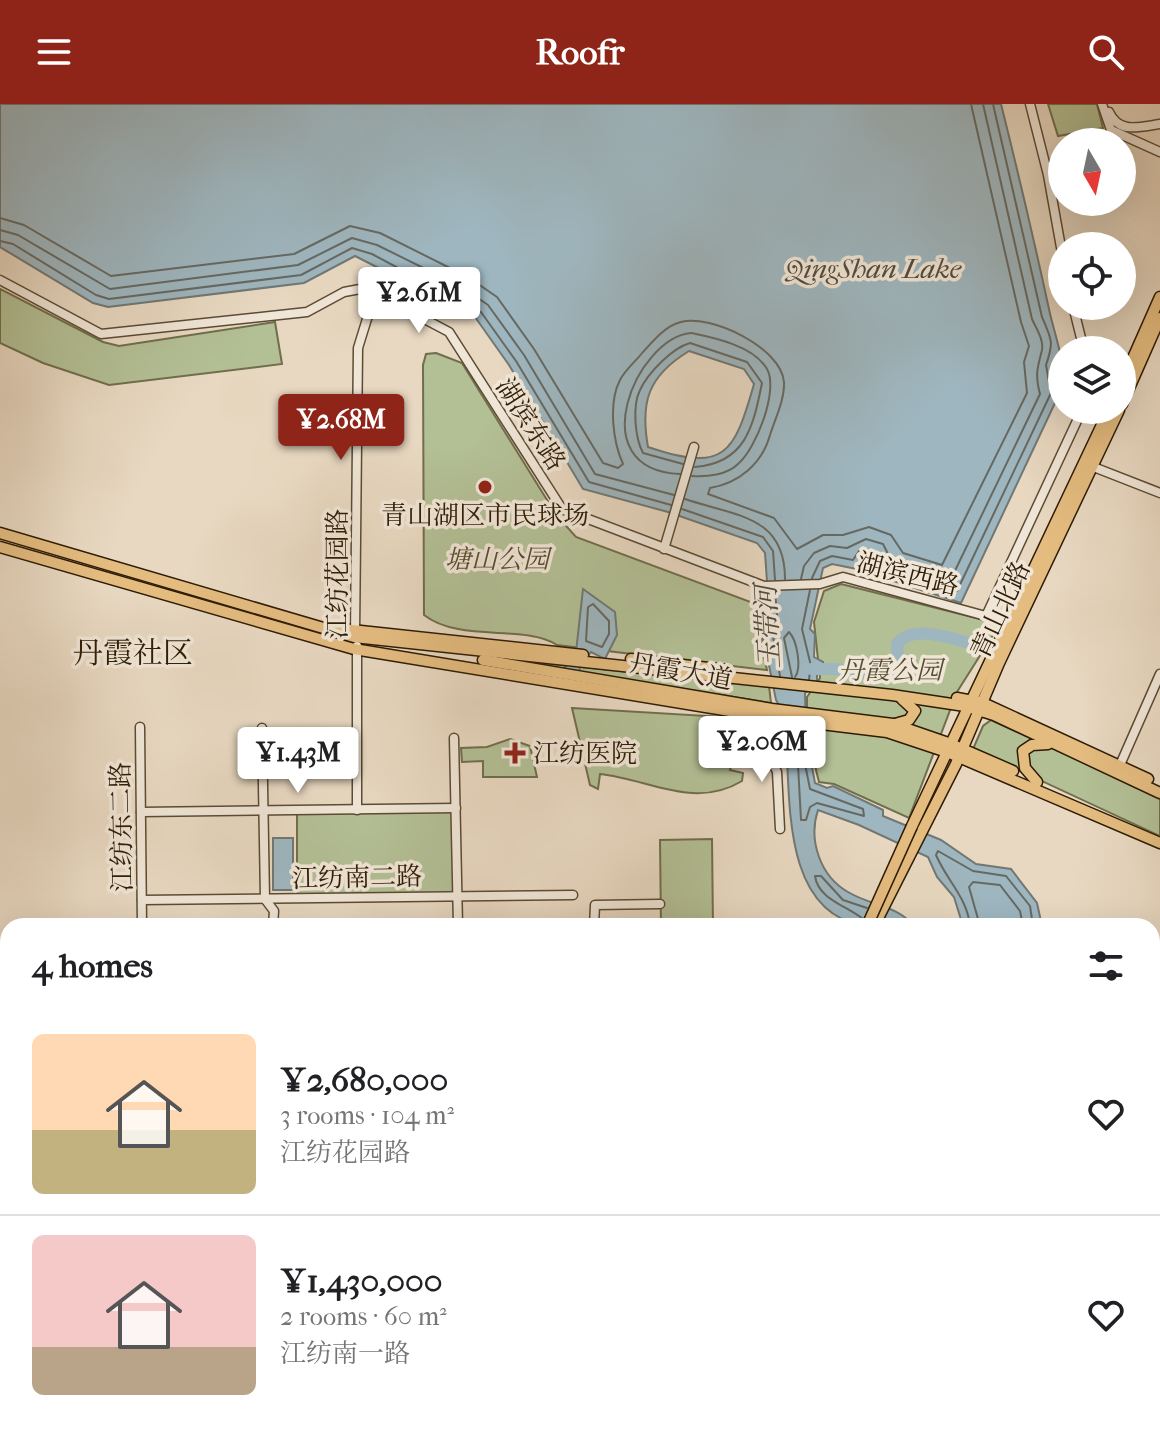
<!DOCTYPE html>
<html lang="en">
<head>
<meta charset="utf-8">
<style>
	body { margin:0; font-family:"IM FELL French Canon","Noto Serif SC",serif; background:#f2f2f2; color:#202124; height:100vh; display:flex; flex-direction:column; font-size:30px; white-space:nowrap }
	* { box-sizing:border-box; margin:0 }
	p { font-size:26px; color:#757577 }
	.icon { flex:none; width:44px; height:44px; fill:none; stroke:currentColor; stroke-width:2; stroke-linecap:round; stroke-linejoin:round }
	.map { position:relative; flex:1; overflow:hidden }
	.drawer { position:absolute; left:0px; top:814px; width:1160px; height:514px; display:flex; flex-direction:column; background:#fff; border-radius:24px 24px 0 0; box-shadow:0 8px 32px #0002 }
	.drawer>* { flex:none }
	.needle { width:52px; rotate:171deg }
	.fabs { position:absolute; left:1048px; top:24px; display:grid; gap:16px }
	.fabs a { display:grid; place-items:center; width:88px; height:88px; border-radius:50%; background:#fff; box-shadow:0 8px 32px #0002; font-size:40px }
	.price { position:absolute; translate:-50% -68px; padding:0 18px; border-radius:8px; background:#fff; color:#222; font-size:26px; line-height:52px; filter:drop-shadow(0 2px 4px #0008) }
	.price::after { content:''; position:absolute; left:50%; top:48px; width:24px; height:18px; margin-left:-12px; background:inherit; clip-path:polygon(0 0,100% 0,50% 100%) }
	.price.selected { background:#8f2418; color:#fff }
	ul { padding:0; list-style:none }
	li { display:flex; align-items:center; gap:24px; height:200px; padding:0 32px }
	li+li { border-top:2px solid #e0e0e0 }
	li span { display:grid; place-items:center; flex:none; width:224px; height:160px; border-radius:12px; color:#555 }
	li>.icon { margin-inline-start:auto }
	span .icon { width:96px; height:96px; fill:#fffc; stroke-width:1 }
	li b { font-size:34px }
	h2 { display:flex; justify-content:space-between; align-items:center; height:96px; padding:0 32px; font-size:34px }
	header { display:flex; justify-content:space-between; align-items:center; height:104px; padding:0 32px; background:#8f2418; color:#fff; font-size:36px; font-weight:800 }
	.map>svg:first-child { display:block }
</style>
</head>
<body>
<header><svg class="icon" aria-label="menu" viewBox="0 0 24 24"><path d="M4 6h16M4 12h16M4 18h16"/></svg>Roofr<svg class="icon" aria-label="search" viewBox="0 0 24 24"><circle cx="10" cy="10" r="6"/><path d="M15 15l6 6"/></svg></header>
<div class="map">
<svg width="1160" height="1327" viewBox="0 0 1160 1327">
	<rect width="100%" height="100%" fill="#e8d8c1"/>
	<filter id="stains"><feTurbulence type="fractalNoise" baseFrequency=".0025" numOctaves="4"/><feColorMatrix values="0 0 0 0 .2 0 0 0 0 .09 0 0 0 0 .02 0 0 0 .5 -.17"/></filter>
	<radialGradient id="worn" r=".72"><stop offset=".6" stop-color="#630" stop-opacity="0"/><stop offset="1" stop-color="#630" stop-opacity=".3"/></radialGradient>
	<g fill="#b3bf95" stroke="#706e4c" stroke-width="2">
		<path d="M 1048,0 L 1097,0 L 1103,24 L 1058,32 Z"/>
		<path d="M 0,185 L 103,238 L 119,242 L 275,218 L 282,260 L 109,281 L 43,259 L 0,239 Z"/>
		<path d="M 436,249 L 462,259 L 557,412 L 576,433 L 764,503 L 762,543 L 767,566 L 557,541 C 525,520 460,539 424,511 L 423,261 L 426,250 Z"/>
		<path d="M 841,480 L 1000,520 L 957,588 L 909,714 L 834,680 L 819,678 L 807,630 L 807,593 L 820,574 L 814,518 L 824,487 Z"/>
		<path d="M 483,553 L 769,582 L 771,599 Z"/>
		<path d="M 572,604 L 758,615 L 737,638 L 730,666 L 743,669 L 742,677 C 694,706 649,675 600,670 L 598,685 L 590,681 Z"/>
		<path d="M 991,616 L 1160,693 L 1160,732 L 973,645 L 983,622 Z"/>
		<path d="M 510,635 L 530,642 L 537,673 L 483,673 L 483,657 L 462,658 L 461,644 L 487,643 Z"/>
		<path d="M 456,704 L 458,790 L 297,793 L 297,710 Z"/>
		<path d="M 712,735 L 713,822 L 661,822 L 660,736 Z"/>
	</g>
	<g fill="#9eb6bf" stroke="#717874" stroke-width="2" fill-rule="evenodd">
		<path d="M 0,0 L 1001,0 C 1018,68 1034,136 1049,205 C 1053,224 1059,240 1062,259 L 1054,259 L 1055,278 L 1062,279 L 1062,284 L 961,499 L 869,469 L 872,455 L 865,452 L 862,466 L 832,460 L 823,464 L 810,525 L 815,530 L 814,553 L 823,558 L 824,565 L 817,569 L 817,581 L 805,589 L 806,631 L 815,679 L 827,684 L 833,682 L 883,706 L 883,712 L 941,736 L 976,760 L 1011,765 L 1037,799 L 1042,822 L 963,822 L 954,793 L 937,773 L 928,753 L 859,721 L 818,706 C 808,736 820,772 848,788 C 871,802 895,800 914,822 C 898,822 880,825 864,822 C 774,807 793,675 784,610 L 776,596 L 762,527 L 770,521 L 765,449 L 757,439 L 668,408 L 583,385 L 509,261 L 475,213 L 355,152 L 304,179 L 108,203 L 93,199 L 0,143 ZM 689,247 L 744,265 L 754,280 C 734,350 725,369 648,343 C 640,298 648,272 689,247 Z"/>
		<path d="M 583,485 L 615,508 L 617,531 L 605,555 L 591,548 L 580,562 L 579,570 L 559,571 L 576,548 Z"/>
		<rect x="273" y="734" width="20" height="52"/>
		<path d="M 1160,1000 L 1160,1327 L 820,1327 L 827,1320 L 1152,1320 L 1152,1003 Z"/>
	</g>
	<g fill="none" stroke-linecap="round" stroke-linejoin="round">
		<g stroke="#666962" stroke-width="2">
			<path d="M 0,114 L 24,121 L 111,172 L 294,150 L 350,122 L 380,129 L 468,173 L 497,193 L 534,245 L 603,359 L 618,364 L 623,360 C 613,338 608,299 620,276 C 625,266 636,257 643,248 C 654,236 665,222 681,218 C 710,210 781,243 784,278 C 785,295 775,315 770,331 C 762,360 739,379 710,384 L 708,390 L 774,414 L 797,445 L 823,431 L 843,431 L 869,423 L 891,431 L 903,449 L 942,461 L 1027,289 L 1024,258 L 1029,242 L 1021,218 L 971,0"/>
			<path d="M 0,126 L 18,131 L 110,185 L 298,161 L 352,134 L 377,141 L 462,183 L 488,201 L 524,251 L 595,370 L 674,391"/>
			<path d="M 0,137 L 13,140 L 96,191 L 109,195 L 301,171 L 352,144 L 372,150 L 481,208 L 516,257 L 589,378 L 671,401"/>
			<path d="M 683,360 L 643,349 C 635,334 632,302 640,286 C 648,269 672,244 690,239 L 747,258 L 762,279 C 753,324 745,359 695,363"/>
			<path d="M 680,370 C 580,366 636,234 691,229 C 715,234 754,242 767,265 C 779,286 756,345 738,360 C 727,371 707,373 692,372"/>
			<path d="M 685,395 C 735,412 785,411 785,475"/>
			<path d="M 682,405 L 763,433 L 773,447 L 775,476"/>
			<path d="M 812,474 L 820,457 L 832,452 L 853,456 L 859,447 L 867,445 L 878,450 L 882,465 L 957,487 L 1051,289 L 1046,261 C 1054,238 1052,236 1042,213 L 993,0"/>
			<path d="M 801,475 L 804,462 L 814,449 L 830,442 L 847,444 L 866,435 L 883,440 L 892,458 L 951,475 L 1040,290 C 1035,271 1037,265 1042,246 C 1044,236 1036,224 1032,215 L 983,0"/>
			<path d="M 775,488 L 778,521 L 773,532 L 780,572"/>
			<path d="M 593,500 L 609,517 L 609,530 L 602,543 L 586,537 L 588,503 Z"/>
			<path d="M 792,573 L 784,534 L 789,528 C 797,536 802,564 795,573"/>
			<path d="M 809,575 L 811,562 L 802,525 L 810,486"/>
			<path d="M 801,657 L 805,660 L 810,685 L 863,705 L 864,712 L 817,699 L 810,703 L 806,716 L 801,716 L 798,661 Z"/>
			<path d="M 863,815 C 847,802 818,795 815,772 L 821,772 L 843,796 L 867,804"/>
			<path d="M 970,822 C 967,793 947,777 936,751 L 938,747 L 973,767 L 1006,772 L 1030,802 L 1033,822"/>
			<path d="M 980,822 L 969,783 L 973,778 L 1000,781 L 1020,807 L 1023,822"/>
		</g>
		<path stroke="#9eb6bf" stroke-width="12" d="M 811,565 L 836,565 L 887,574 L 899,568 L 897,540 C 914,518 957,537 981,542"/>
		<defs>
			<g id="minor">
				<path d="M 1030,0 L 1048,71 L 1062,149"/>
				<path d="M 1102,0 L 1111,26 L 1160,48"/>
				<path d="M 1109,8 C 1119,30 1139,23 1160,20"/>
				<path d="M 0,176 L 101,230 L 307,208 L 344,188 L 360,185 L 375,189 L 449,228 L 562,405 L 764,482 L 820,480 L 843,473 L 1015,520"/>
				<path d="M 1073,202 L 1084,246"/>
				<path d="M 1091,362 L 1160,389"/>
				<path d="M 664,445 L 694,343"/>
				<path d="M 987,510 L 1082,306"/>
				<path d="M 355,530 L 358,244 L 375,189"/>
				<path d="M 140,623 L 142,822"/>
				<path d="M 262,624 L 265,795 L 274,807 L 273,822"/>
				<path d="M 761,632 L 777,668 L 780,725"/>
				<path d="M 454,634 L 458,822"/>
				<path d="M 1120,661 L 1160,570"/>
				<path d="M 357,706 L 357,542"/>
				<path d="M 141,708 L 456,704"/>
				<path d="M 142,796 L 573,791"/>
				<path d="M 594,822 L 595,801 L 660,800"/>
				<path d="M 0,1227 L 8,1227"/>
				<path d="M 67,1320 L 67,1327"/>
				<path d="M 92,1320 L 94,1327"/>
				<path d="M 257,1320 L 257,1327"/>
				<path d="M 413,1320 L 414,1327"/>
			</g>
			<g id="major">
				<path d="M 1122,279 L 1160,193"/>
				<path d="M 1122,300 L 1160,214"/>
				<path d="M 0,429 L 354,533 L 892,591 L 965,602 L 994,611 L 1160,689"/>
				<path d="M 0,443 L 354,545 L 772,614 L 887,628 L 947,648 L 1160,739"/>
				<path d="M 333,524 L 583,551"/>
				<path d="M 631,555 L 726,566"/>
				<path d="M 483,556 L 772,605 L 893,620 L 951,640 L 1013,667"/>
				<path d="M 957,594 L 983,599 L 1148,675"/>
				<path d="M 895,620 L 909,616 L 915,607 L 902,595"/>
				<path d="M 1037,678 L 1025,664 L 1023,647 L 1032,641 L 1048,640"/>
				<path d="M 912,722 L 1109,306"/>
				<path d="M 874,822 L 956,660 L 999,559 L 1119,306"/>
				<path d="M 1152,883 L 1160,880"/>
				<path d="M 1152,920 L 1160,916"/>
				<path d="M 0,983 L 8,984"/>
				<path d="M 595,1327 L 602,1320"/>
			</g>
			<g id="highway">
				<path d="M 1152,895 L 1160,892"/>
				<path d="M 1152,907 L 1160,904"/>
				<path d="M 619,1327 L 626,1320"/>
				<path d="M 637,1327 L 644,1320"/>
			</g>
		</defs>
		<use href="#minor" stroke="#5c4b33" stroke-width="11"/>
		<use href="#major" stroke="#2e1c04" stroke-width="13"/>
		<use href="#highway" stroke="#2e1c04" stroke-width="15"/>
		<use href="#minor" stroke="#f0e6d7" stroke-width="8"/>
		<use href="#major" stroke="#e4bc80" stroke-width="10"/>
		<use href="#highway" stroke="#e4bc80" stroke-width="12"/>
		<defs>
			<path id="major-bridge" d="M 867,822 L 912,722"/>
		</defs>
		<use href="#major-bridge" stroke="#2e1c04" stroke-width="13" stroke-linecap="butt"/>
		<use href="#major-bridge" stroke="#e4bc80" stroke-width="10"/>
	</g>
	<g fill="#8f2418" stroke="#f0e6d7" stroke-width="3">
		<circle cx="485" cy="383" r="8"/>
		<path d="M511 637h8v8h8v8h-8v8h-8v-8h-8v-8h8z"/>
	</g>
	<g text-anchor="middle" stroke-width="7" stroke-linejoin="round" paint-order="stroke">
		<g font-size="26" fill="#2e1c04" stroke="#f0e6d7">
			<text transform="translate(531 320) rotate(57)" y="9">湖滨东路</text>
			<text transform="translate(337 470) rotate(-90)" y="9">江纺花园路</text>
			<text transform="translate(908 470) rotate(14)" y="9">湖滨西路</text>
			<text transform="translate(1000 506) rotate(-65)" y="9">青山北路</text>
			<text transform="translate(681 567) rotate(10)" y="9">丹霞大道</text>
			<text transform="translate(121 723) rotate(-91)" y="9">江纺东二路</text>
			<text transform="translate(357 773) rotate(-1)" y="9">江纺南二路</text>
		</g>
		<g font-size="26" fill="#2e1c04" stroke="#f0e6d7">
			<text x="485" y="420">青山湖区市民球场</text>
			<text x="533" y="658" text-anchor="start">江纺医院</text>
		</g>
		<g font-size="26" font-style="italic" fill="#564d30" stroke="#f0e6d7">
			<text x="497" y="464">塘山公园</text>
			<text x="890" y="575">丹霞公园</text>
		</g>
		<g font-size="28" font-style="italic" fill="#504a3c" stroke="#f0e6d7">
			<text x="873" y="174">QingShan Lake</text>
			<text transform="translate(767 523) rotate(-93)" y="10">玉带河</text>
		</g>
		<g font-size="30" fill="#2e1c04" stroke="#f0e6d7">
			<text x="133" y="559">丹霞社区</text>
		</g>
	</g>
	<rect width="100%" height="100%" filter="url(#stains)"/>
	<rect width="100%" height="100%" fill="url(#worn)"/>
</svg>
<div class="fabs">
<a><svg class="needle" viewBox="-14 -14 28 28"><path d="M0-13l5 13h-10z" fill="#e53935"/><path d="M0 13l5-13h-10z" fill="#757577"/></svg></a>
<a><svg class="icon" aria-label="locate" viewBox="0 0 24 24"><circle cx="12" cy="12" r="6"/><path d="M12 2v4M12 18v4M2 12h4M18 12h4"/></svg></a>
<a><svg class="icon" aria-label="layers" viewBox="0 0 24 24"><path d="M12 4l9 5-9 5-9-5zM3 14l9 5 9-5"/></svg></a>
</div>
<b class="price" style="left:419px;top:231px">¥2.61M</b>
<b class="price selected" style="left:341px;top:358px">¥2.68M</b>
<b class="price" style="left:762px;top:680px">¥2.06M</b>
<b class="price" style="left:298px;top:691px">¥1.43M</b>
<section class="drawer">
<h2>4 homes<svg class="icon" aria-label="filters" viewBox="0 0 24 24"><path d="M4 7h16M4 17h16"/><circle cx="9" cy="7" r="2"/><circle cx="15" cy="17" r="2"/></svg></h2>
<ul>
<li><span style="background:linear-gradient(#ffd9b3 60%,#c2b280 0)"><svg class="icon" aria-label="home" viewBox="0 0 24 24"><path d="M3 11l9-7 9 7M6 9v11h12V9"/></svg></span><div><b>¥2,680,000</b><p>3 rooms · 104 m²</p><p>江纺花园路</p></div><svg class="icon" aria-label="heart" viewBox="0 0 24 24"><path d="M12 20l-8-8c-3-5 5-10 8-4 3-6 11-1 8 4z"/></svg></li>
<li><span style="background:linear-gradient(#f6c9c9 70%,#b9a48a 0)"><svg class="icon" aria-label="home" viewBox="0 0 24 24"><path d="M3 11l9-7 9 7M6 9v11h12V9"/></svg></span><div><b>¥1,430,000</b><p>2 rooms · 60 m²</p><p>江纺南一路</p></div><svg class="icon" aria-label="heart" viewBox="0 0 24 24"><path d="M12 20l-8-8c-3-5 5-10 8-4 3-6 11-1 8 4z"/></svg></li>
</ul>
</section>
</div>
</body>
</html>
